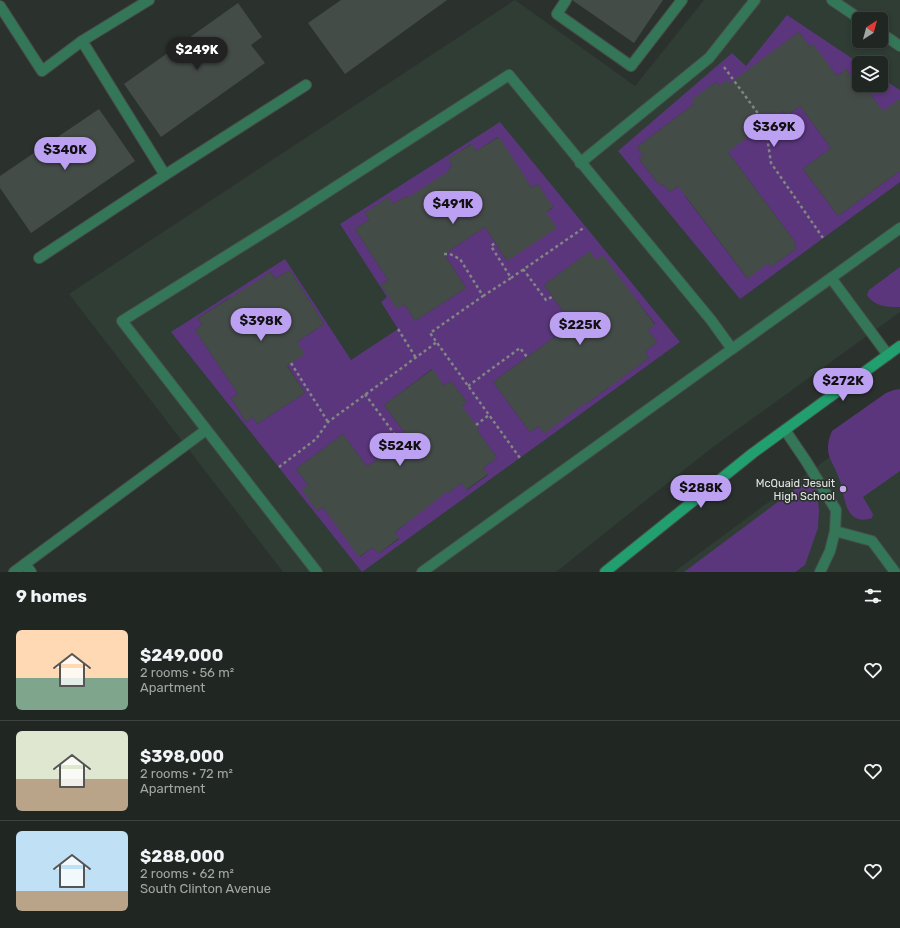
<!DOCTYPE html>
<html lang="en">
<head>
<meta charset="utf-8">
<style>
	body { margin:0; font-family:Rubik,sans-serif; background:#282e2a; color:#f1f3f6; height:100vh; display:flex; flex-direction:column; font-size:15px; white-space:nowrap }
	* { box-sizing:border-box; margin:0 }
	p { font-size:13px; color:#a2a5a5 }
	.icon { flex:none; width:22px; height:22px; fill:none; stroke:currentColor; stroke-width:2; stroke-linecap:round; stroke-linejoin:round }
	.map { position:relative; height:572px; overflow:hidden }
	.side { display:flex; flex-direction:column; background:#202622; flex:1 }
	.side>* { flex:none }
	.needle { width:26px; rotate:36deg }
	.controls { position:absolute; left:852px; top:12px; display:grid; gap:8px }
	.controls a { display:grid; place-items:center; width:36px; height:36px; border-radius:6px; background:#202622; box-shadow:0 2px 6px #0003,0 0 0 1px #3d4340; font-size:20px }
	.price { position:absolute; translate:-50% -34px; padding:0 9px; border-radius:14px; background:#bca0f2; color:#111; font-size:13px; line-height:26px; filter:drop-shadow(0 1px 2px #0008) }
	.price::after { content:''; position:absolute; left:50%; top:24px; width:12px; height:9px; margin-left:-6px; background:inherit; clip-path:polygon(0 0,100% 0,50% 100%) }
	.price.active { background:#222; color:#fff }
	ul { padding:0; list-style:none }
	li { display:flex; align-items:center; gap:12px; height:100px; padding:0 16px }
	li+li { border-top:1px solid #3d4340 }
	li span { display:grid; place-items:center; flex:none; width:112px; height:80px; border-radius:6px; color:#555 }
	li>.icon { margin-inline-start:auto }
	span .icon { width:48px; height:48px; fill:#fffc; stroke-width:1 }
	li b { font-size:17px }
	h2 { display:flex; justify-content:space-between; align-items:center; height:48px; padding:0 16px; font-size:17px }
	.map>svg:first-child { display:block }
</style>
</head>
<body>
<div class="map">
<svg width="900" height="572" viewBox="0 0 900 572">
	<rect width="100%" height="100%" fill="#2b322e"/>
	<g fill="#2f3d35" fill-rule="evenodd">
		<path d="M 515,0 L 635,86 L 704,0 L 900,0 L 900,312 L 709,450 L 556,572 L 283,572 L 69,294 ZM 859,19 L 881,19 L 881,41 L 859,41 ZM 859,63 L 881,63 L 881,85 L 859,85 Z"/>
		<path d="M 900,405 L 900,572 L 674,572 Z"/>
	</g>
	<g fill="#5c367d" fill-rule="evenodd">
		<path d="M 787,15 L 859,63 L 859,79 L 856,75 L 852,77 L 846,69 L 837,76 L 813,45 L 810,47 L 799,32 L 751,68 L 786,116 L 800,106 L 831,148 L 803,169 L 838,216 L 900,171 L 900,182 L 740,299 L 618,151 L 732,53 L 746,66 ZM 716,82 L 719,86 L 728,152 L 796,243 L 794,244 L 797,248 L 771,267 L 768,263 L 747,278 L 685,196 L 689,192 L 683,183 L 670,192 L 663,184 L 660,186 L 639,159 L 643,156 L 637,147 L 694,104 L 692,100 Z"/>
		<path d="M 881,78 L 900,90 L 900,107 L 879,114 L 877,103 L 863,85 L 881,85 Z"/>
		<path d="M 500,122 L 680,342 L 362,572 L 171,332 L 285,259 L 351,360 L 398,329 L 381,302 L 387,297 L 340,224 ZM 498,137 L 532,188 L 538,184 L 553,208 L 546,212 L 507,261 L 485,227 L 444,254 L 466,288 L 415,321 L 404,304 L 397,308 L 381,285 L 388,280 L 355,229 L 369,220 L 365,213 L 388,198 L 393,204 L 406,196 L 411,205 L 453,177 L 448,169 L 452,166 L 449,159 L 471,144 L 476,151 ZM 589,252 L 596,260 L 638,302 L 655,324 L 648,330 L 657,342 L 645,352 L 649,358 L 624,376 L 619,370 L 608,388 L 586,404 L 581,397 L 544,433 L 539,426 L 530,432 L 493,382 L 556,336 L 548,325 L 564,313 L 544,285 ZM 290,270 L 324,324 L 297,342 L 287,365 L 305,393 L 257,424 L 253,417 L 246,422 L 231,398 L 238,394 L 195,330 L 202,325 L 198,318 L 229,298 L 235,306 L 271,272 L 275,279 ZM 432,369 L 444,386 L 451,381 L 467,402 L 460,408 L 479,429 L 477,430 L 497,458 L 483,468 L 488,475 L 467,490 L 461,483 L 448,493 L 442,486 L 402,515 L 407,523 L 395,532 L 399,539 L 378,554 L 373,547 L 360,557 L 323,507 L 317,511 L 308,485 L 296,469 L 343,434 L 367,467 L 408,437 L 384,405 Z"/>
		<path d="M 900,267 L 900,307 C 887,307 875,307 867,295 L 869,290 Z"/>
		<path d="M 900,389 L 900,471 L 863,497 L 873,514 L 872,518 C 845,527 845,497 840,481 C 833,460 822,455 832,431 L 886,393 L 894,390 Z"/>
		<path d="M 814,475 L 816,486 L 819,510 L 818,528 L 805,565 L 795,572 L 684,572 Z"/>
	</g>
	<g fill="#444c48">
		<path d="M 341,0 L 447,0 L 345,74 L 308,23 Z"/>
		<path d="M 572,0 L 663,0 L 634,43 Z"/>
		<path d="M 238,3 L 262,37 L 251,45 L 265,63 L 161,137 L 124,84 Z"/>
		<path d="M 799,32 L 810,47 L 813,44 L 837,76 L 846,69 L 852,77 L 856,75 L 859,79 L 859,85 L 863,85 L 883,111 L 900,99 L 900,171 L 838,216 L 803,169 L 831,148 L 800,106 L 786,116 L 783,111 L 728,152 L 796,243 L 794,244 L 797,248 L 771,267 L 768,263 L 748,279 L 678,186 L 670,192 L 663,184 L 660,186 L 639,159 L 643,156 L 637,147 L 694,104 L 691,100 L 716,82 L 719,86 L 727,80 L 730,83 Z"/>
		<path d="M 99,109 L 135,161 L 31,233 L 0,188 L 0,176 Z"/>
		<path d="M 499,137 L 532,188 L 538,184 L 553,207 L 546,212 L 557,228 L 507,261 L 485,227 L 444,254 L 466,288 L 415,321 L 404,304 L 397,309 L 381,285 L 388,280 L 355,229 L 369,220 L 365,213 L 388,197 L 393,204 L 406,196 L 407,198 L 449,171 L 448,169 L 452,166 L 448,159 L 472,144 L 476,151 Z"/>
		<path d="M 590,251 L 596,260 L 603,255 L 655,325 L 648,330 L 657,342 L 645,352 L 649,358 L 586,404 L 585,403 L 544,434 L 539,426 L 530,432 L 493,382 L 556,336 L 547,325 L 564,313 L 544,285 Z"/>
		<path d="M 290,270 L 324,324 L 297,342 L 305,354 L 287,366 L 305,393 L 257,424 L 253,417 L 246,422 L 231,398 L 238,394 L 195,330 L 202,325 L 198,318 L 271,272 L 275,279 Z"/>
		<path d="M 433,369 L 444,386 L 451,381 L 467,402 L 462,406 L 479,429 L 477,430 L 497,458 L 483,468 L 488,474 L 466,490 L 461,483 L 448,493 L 447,492 L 395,532 L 399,538 L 378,554 L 373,547 L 359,557 L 323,507 L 317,511 L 302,490 L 308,485 L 296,469 L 343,434 L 367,467 L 408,437 L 384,405 Z"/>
	</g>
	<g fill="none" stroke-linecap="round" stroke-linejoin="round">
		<defs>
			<g id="lane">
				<path d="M 566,0 L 557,14 L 631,66 L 682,0"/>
				<path d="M 832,0 L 860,19"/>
				<path d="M 0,6 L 42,71 L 82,41 L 149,0"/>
				<path d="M 881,33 L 900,46"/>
				<path d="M 82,41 L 165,175"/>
				<path d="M 580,163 L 709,58 L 755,0"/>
				<path d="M 39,258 L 165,175 L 306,85"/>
				<path d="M 732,349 L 831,278"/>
				<path d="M 888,355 L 831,278 L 900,228"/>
				<path d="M 785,430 L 806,461 L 836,510 L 835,531 L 830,551 L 820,572"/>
				<path d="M 835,531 L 872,541 L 895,572"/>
				<path d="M 25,564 L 31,572"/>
				<path d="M 14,572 L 206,430"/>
				<path d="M 317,572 L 122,321 L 295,213 L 509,75 L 711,320 L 732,349 L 422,572"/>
			</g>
			<path id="secondary" d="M 605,572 L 753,453 L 900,346"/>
		</defs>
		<use href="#lane" stroke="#484f4b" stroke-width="12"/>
		<use href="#secondary" stroke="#484f4b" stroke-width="12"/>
		<g stroke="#808682" stroke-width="2.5" stroke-dasharray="3 3" stroke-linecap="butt">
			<path d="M 724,67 L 765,123 L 771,163 L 823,238"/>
			<path d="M 444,254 L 450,254 L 460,259 L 483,296 L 430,333 L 520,458"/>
			<path d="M 523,269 L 546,300 L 552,297"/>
			<path d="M 511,278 L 585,227"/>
			<path d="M 483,296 L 511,278 L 491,246 L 495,243"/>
			<path d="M 398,329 L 416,358"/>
			<path d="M 291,363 L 328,422"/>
			<path d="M 468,386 L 520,348 L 527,357"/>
			<path d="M 365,394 L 401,443"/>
			<path d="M 476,425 L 489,415"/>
			<path d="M 279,467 L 316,439 L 328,422 L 437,342"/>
		</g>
		<use href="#lane" stroke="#347758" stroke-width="10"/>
		<use href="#secondary" stroke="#219f6e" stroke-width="10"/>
	</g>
	<circle fill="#c9a5ee" stroke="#2b322e" stroke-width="1.5" cx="843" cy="489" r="4"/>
	<g text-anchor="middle" stroke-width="3.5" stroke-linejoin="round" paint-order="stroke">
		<g font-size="11" fill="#e3e8e5" stroke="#2b322e" text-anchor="end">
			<text x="835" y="487">McQuaid Jesuit<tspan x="835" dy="13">High School</tspan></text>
		</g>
	</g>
</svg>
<div class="controls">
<a><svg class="needle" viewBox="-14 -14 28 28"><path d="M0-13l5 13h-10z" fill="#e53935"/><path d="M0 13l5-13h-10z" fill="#a2a5a5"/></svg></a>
<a><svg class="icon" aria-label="layers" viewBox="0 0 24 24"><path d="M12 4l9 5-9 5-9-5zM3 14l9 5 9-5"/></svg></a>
</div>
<b class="price active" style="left:197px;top:71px">$249K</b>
<b class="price" style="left:774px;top:148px">$369K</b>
<b class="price" style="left:65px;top:171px">$340K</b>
<b class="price" style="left:453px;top:225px">$491K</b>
<b class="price" style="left:261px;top:342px">$398K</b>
<b class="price" style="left:580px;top:346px">$225K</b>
<b class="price" style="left:843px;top:402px">$272K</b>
<b class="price" style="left:400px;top:467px">$524K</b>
<b class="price" style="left:701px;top:509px">$288K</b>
</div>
<section class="side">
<h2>9 homes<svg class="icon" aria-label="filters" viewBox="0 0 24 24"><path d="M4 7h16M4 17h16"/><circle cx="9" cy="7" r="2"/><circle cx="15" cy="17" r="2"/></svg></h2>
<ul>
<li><span style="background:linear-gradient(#ffd9b3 60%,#7fa58c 0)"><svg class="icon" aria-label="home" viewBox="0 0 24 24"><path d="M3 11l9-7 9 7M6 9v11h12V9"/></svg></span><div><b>$249,000</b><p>2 rooms · 56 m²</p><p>Apartment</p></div><svg class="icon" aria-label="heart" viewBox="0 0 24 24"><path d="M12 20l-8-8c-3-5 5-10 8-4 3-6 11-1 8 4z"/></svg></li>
<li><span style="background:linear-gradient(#dfe7d0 60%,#b9a48a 0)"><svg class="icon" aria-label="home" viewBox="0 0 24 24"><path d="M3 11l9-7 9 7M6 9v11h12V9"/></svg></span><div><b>$398,000</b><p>2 rooms · 72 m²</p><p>Apartment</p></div><svg class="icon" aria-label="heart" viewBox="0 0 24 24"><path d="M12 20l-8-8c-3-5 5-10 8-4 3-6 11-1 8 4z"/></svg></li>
<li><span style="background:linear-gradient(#bfe0f5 75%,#b9a48a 0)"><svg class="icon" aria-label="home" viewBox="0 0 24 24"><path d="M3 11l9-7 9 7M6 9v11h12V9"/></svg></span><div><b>$288,000</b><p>2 rooms · 62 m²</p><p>South Clinton Avenue</p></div><svg class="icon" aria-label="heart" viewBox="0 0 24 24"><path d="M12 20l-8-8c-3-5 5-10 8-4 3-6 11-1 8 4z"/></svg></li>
</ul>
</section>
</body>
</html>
